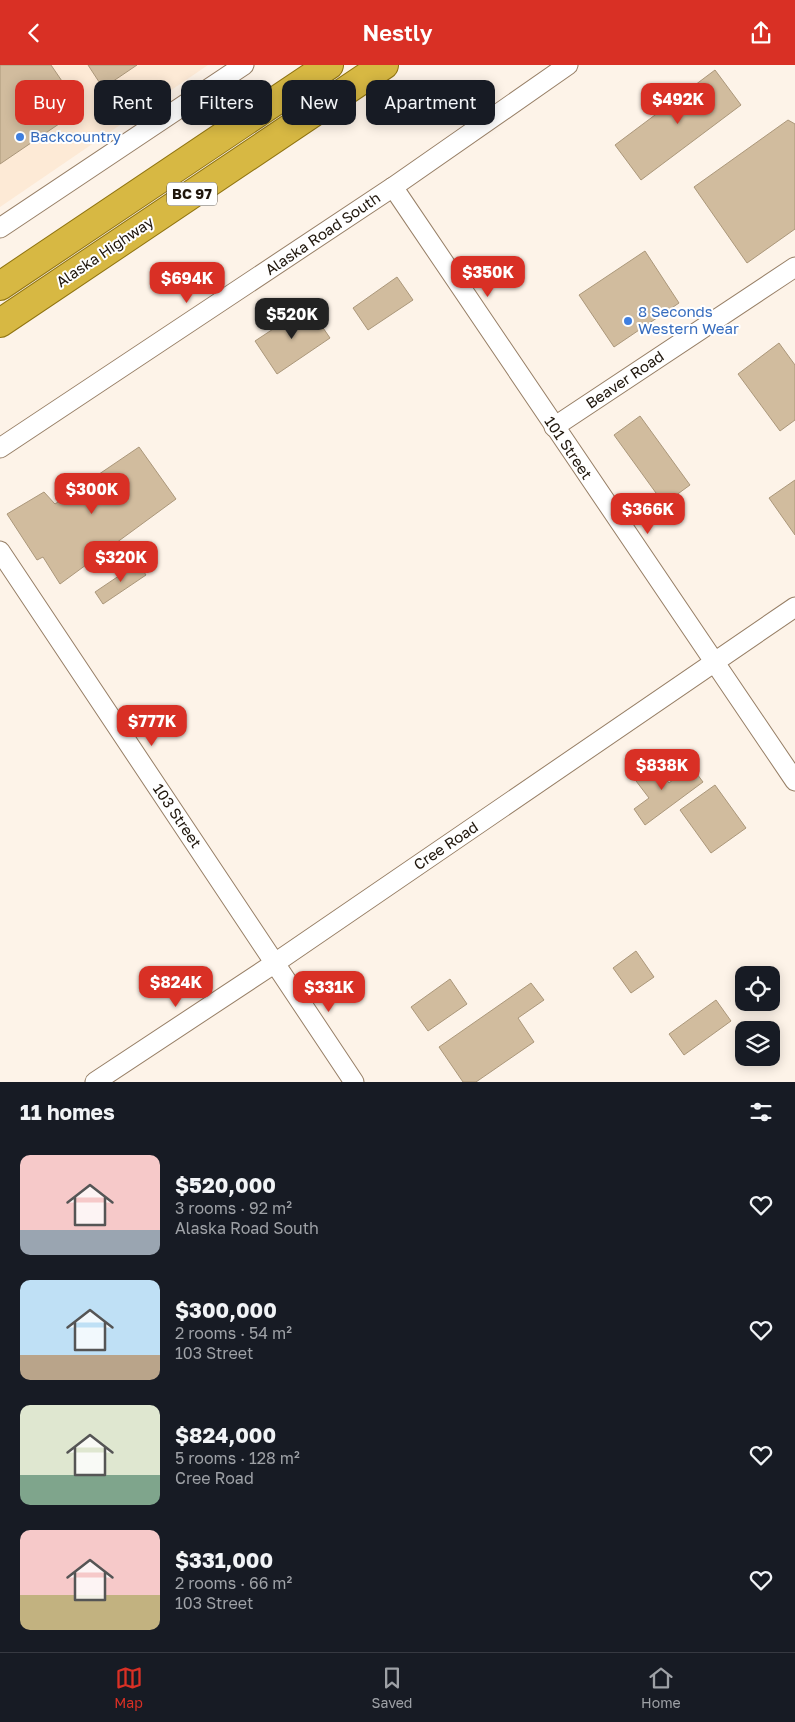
<!DOCTYPE html>
<html lang="en">
<head>
<meta charset="utf-8">
<style>
	body { margin:0; font-family:"Golos Text",sans-serif; background:#242831; color:#f1f3f6; height:100vh; display:flex; flex-direction:column; font-size:19px; white-space:nowrap }
	* { box-sizing:border-box; margin:0 }
	p { font-size:16px; color:#9ea1a6 }
	.icon { flex:none; width:28px; height:28px; fill:none; stroke:currentColor; stroke-width:2; stroke-linecap:round; stroke-linejoin:round }
	.map { position:relative; height:1017px; overflow:hidden }
	.drawer { display:flex; flex-direction:column; background:#171b24; flex:1 }
	.drawer>* { flex:none }
	.guide { position:absolute; left:15px; top:15px; width:500px; height:45px; display:flex; gap:10px }
	.buttons { position:absolute; left:735px; top:901px; display:grid; gap:10px }
	.buttons a { display:grid; place-items:center; width:45px; height:45px; border-radius:10px; background:#171b24; box-shadow:0 2px 12px #0003; font-size:25px }
	.price { position:absolute; translate:-50% -42px; padding:0 11px; border-radius:10px; background:#d93025; color:#fff; font-size:16px; line-height:32px; filter:drop-shadow(0 1px 2px #0008) }
	.price::after { content:''; position:absolute; left:50%; top:30px; width:15px; height:11px; margin-left:-8px; background:inherit; clip-path:polygon(0 0,100% 0,50% 100%) }
	.price.selected { background:#222; color:#fff }
	ul { padding:0; list-style:none }
	li { display:flex; align-items:center; gap:15px; height:125px; padding:0 20px }
	li span { display:grid; place-items:center; flex:none; width:140px; height:100px; border-radius:10px; color:#555 }
	li>.icon { margin-inline-start:auto }
	span .icon { width:60px; height:60px; fill:#fffc; stroke-width:1 }
	li b { font-size:21px }
	h2 { display:flex; justify-content:space-between; align-items:center; height:60px; padding:0 20px; font-size:21px }
	.chip { padding:0 18px; border-radius:10px; background:#171b24; box-shadow:0 2px 12px #0003; font-size:18px; line-height:45px }
	.chip.selected { background:#d93025; color:#fff }
	header { display:flex; justify-content:space-between; align-items:center; height:65px; padding:0 20px; background:#d93025; color:#fff; font-size:22px; font-weight:600 }
	.tab-bar { display:flex; justify-content:space-around; align-items:center; height:70px; border-top:1px solid #363941; background:#171b24; font-size:14px; color:#9ea1a6 }
	.tab-bar a { display:grid; justify-items:center; gap:2px }
	.tab-bar .selected { color:#d93025 }
	.map>svg:first-child { display:block }
</style>
</head>
<body>
<header><svg class="icon" aria-label="back" viewBox="0 0 24 24"><path d="M15 5l-7 7 7 7"/></svg>Nestly<svg class="icon" aria-label="share" viewBox="0 0 24 24"><path d="M12 15V3M7 8l5-5 5 5M5 13v7h14v-7"/></svg></header>
<div class="map">
<svg width="795" height="1017" viewBox="0 0 795 1017">
	<rect width="100%" height="100%" fill="#fdf3e8"/>
	<path fill="#fdead6" d="M 0,0 L 208,0 L 0,142 Z"/>
	<g fill="#d1bc9e" stroke="#ab977a">
		<path d="M 0,0 L 51,0 L 81,44 L 0,99 Z"/>
		<path d="M 88,0 L 137,0 L 103,23 Z"/>
		<path d="M 715,5 L 741,40 L 641,115 L 615,80 Z"/>
		<path d="M 788,55 L 795,59 L 795,164 L 747,198 L 694,122 Z"/>
		<path d="M 645,186 L 679,238 L 614,282 L 579,230 Z"/>
		<path d="M 397,212 L 413,235 L 368,265 L 353,243 Z"/>
		<path d="M 308,241 L 330,273 L 277,309 L 255,276 Z"/>
		<path d="M 779,278 L 795,300 L 795,355 L 780,366 L 738,309 Z"/>
		<path d="M 640,351 L 690,420 L 664,439 L 614,370 Z"/>
		<path d="M 139,382 L 176,434 L 60,519 L 43,492 L 37,495 L 7,449 L 44,427 L 55,439 Z"/>
		<path d="M 795,415 L 795,470 L 769,433 Z"/>
		<path d="M 138,498 L 146,510 L 103,539 L 95,527 Z"/>
		<path d="M 653,697 L 669,718 L 684,706 L 690,714 L 697,709 L 703,717 L 645,760 L 634,744 L 649,733 L 633,712 Z"/>
		<path d="M 715,720 L 746,763 L 711,788 L 680,745 Z"/>
		<path d="M 636,886 L 654,912 L 631,928 L 613,903 Z"/>
		<path d="M 450,914 L 467,939 L 428,966 L 411,942 Z"/>
		<path d="M 531,918 L 544,935 L 518,953 L 534,977 L 476,1017 L 463,1017 L 439,982 Z"/>
		<path d="M 716,935 L 731,956 L 684,990 L 669,969 Z"/>
	</g>
	<g fill="none" stroke-linecap="round" stroke-linejoin="round">
		<defs>
			<g id="minor">
				<path d="M 393,122 L 795,716"/>
				<path d="M 0,163 L 244,0"/>
				<path d="M 554,362 L 795,202"/>
				<path d="M 0,383 L 393,122 L 568,0"/>
				<path d="M 0,486 L 354,1017"/>
				<path d="M 95,1017 L 275,898 L 795,542"/>
			</g>
			<g id="trunk">
				<path d="M 0,221 L 329,0"/>
				<path d="M 0,258 L 384,0"/>
			</g>
		</defs>
		<use href="#minor" stroke="#977f66" stroke-width="21"/>
		<use href="#trunk" stroke="#907411" stroke-width="30"/>
		<use href="#minor" stroke="#fff" stroke-width="19"/>
		<use href="#trunk" stroke="#d7b843" stroke-width="28"/>
	</g>
	<g fill="#3f7fe0" stroke="#fff" stroke-width="2">
		<circle cx="20" cy="72" r="5"/>
		<circle cx="628" cy="256" r="5"/>
	</g>
	<g text-anchor="middle" stroke-width="4" stroke-linejoin="round" paint-order="stroke">
		<rect fill="#fff" stroke="#625c55" stroke-width="1" x="167" y="117.5" width="50" height="23" rx="4"/>
		<g font-size="14" font-weight="bold" fill="#1f160c">
			<text x="192" y="134">BC 97</text>
		</g>
		<g font-size="15" fill="#366cbe" stroke="#fff" text-anchor="start">
			<text x="30" y="77">Backcountry</text>
			<text x="638" y="252">8 Seconds<tspan x="638" dy="17">Western Wear</tspan></text>
		</g>
		<g font-size="15" fill="#1f160c" stroke="#fff">
			<text transform="translate(323 169) rotate(-34)" y="5">Alaska Road South</text>
			<text transform="translate(105 187) rotate(-34)" y="5">Alaska Highway</text>
			<text transform="translate(625 315) rotate(-34)" y="5">Beaver Road</text>
			<text transform="translate(568 383) rotate(56)" y="5">101 Street</text>
			<text transform="translate(177 751) rotate(56)" y="5">103 Street</text>
			<text transform="translate(446 781) rotate(-34)" y="5">Cree Road</text>
		</g>
	</g>
</svg>
<div class="buttons">
<a><svg class="icon" aria-label="locate" viewBox="0 0 24 24"><circle cx="12" cy="12" r="6"/><path d="M12 2v4M12 18v4M2 12h4M18 12h4"/></svg></a>
<a><svg class="icon" aria-label="layers" viewBox="0 0 24 24"><path d="M12 4l9 5-9 5-9-5zM3 14l9 5 9-5"/></svg></a>
</div>
<b class="price" style="left:678px;top:60px">$492K</b>
<b class="price" style="left:488px;top:233px">$350K</b>
<b class="price" style="left:187px;top:239px">$694K</b>
<b class="price selected" style="left:292px;top:275px">$520K</b>
<b class="price" style="left:92px;top:450px">$300K</b>
<b class="price" style="left:648px;top:470px">$366K</b>
<b class="price" style="left:121px;top:518px">$320K</b>
<b class="price" style="left:152px;top:682px">$777K</b>
<b class="price" style="left:662px;top:726px">$838K</b>
<b class="price" style="left:176px;top:943px">$824K</b>
<b class="price" style="left:329px;top:948px">$331K</b>
<div class="guide">
<a class="chip selected">Buy</a>
<a class="chip">Rent</a>
<a class="chip">Filters</a>
<a class="chip">New</a>
<a class="chip">Apartment</a>
</div>
</div>
<section class="drawer">
<h2>11 homes<svg class="icon" aria-label="filters" viewBox="0 0 24 24"><path d="M4 7h16M4 17h16"/><circle cx="9" cy="7" r="2"/><circle cx="15" cy="17" r="2"/></svg></h2>
<ul>
<li><span style="background:linear-gradient(#f6c9c9 75%,#9aa5b1 0)"><svg class="icon" aria-label="home" viewBox="0 0 24 24"><path d="M3 11l9-7 9 7M6 9v11h12V9"/></svg></span><div><b>$520,000</b><p>3 rooms · 92 m²</p><p>Alaska Road South</p></div><svg class="icon" aria-label="heart" viewBox="0 0 24 24"><path d="M12 20l-8-8c-3-5 5-10 8-4 3-6 11-1 8 4z"/></svg></li>
<li><span style="background:linear-gradient(#bfe0f5 75%,#b9a48a 0)"><svg class="icon" aria-label="home" viewBox="0 0 24 24"><path d="M3 11l9-7 9 7M6 9v11h12V9"/></svg></span><div><b>$300,000</b><p>2 rooms · 54 m²</p><p>103 Street</p></div><svg class="icon" aria-label="heart" viewBox="0 0 24 24"><path d="M12 20l-8-8c-3-5 5-10 8-4 3-6 11-1 8 4z"/></svg></li>
<li><span style="background:linear-gradient(#dfe7d0 70%,#7fa58c 0)"><svg class="icon" aria-label="home" viewBox="0 0 24 24"><path d="M3 11l9-7 9 7M6 9v11h12V9"/></svg></span><div><b>$824,000</b><p>5 rooms · 128 m²</p><p>Cree Road</p></div><svg class="icon" aria-label="heart" viewBox="0 0 24 24"><path d="M12 20l-8-8c-3-5 5-10 8-4 3-6 11-1 8 4z"/></svg></li>
<li><span style="background:linear-gradient(#f6c9c9 65%,#c2b280 0)"><svg class="icon" aria-label="home" viewBox="0 0 24 24"><path d="M3 11l9-7 9 7M6 9v11h12V9"/></svg></span><div><b>$331,000</b><p>2 rooms · 66 m²</p><p>103 Street</p></div><svg class="icon" aria-label="heart" viewBox="0 0 24 24"><path d="M12 20l-8-8c-3-5 5-10 8-4 3-6 11-1 8 4z"/></svg></li>
</ul>
</section>
<nav class="tab-bar">
<a class="selected"><svg class="icon" aria-label="map" viewBox="0 0 24 24"><path d="M3 6l6-2 6 2 6-2v14l-6 2-6-2-6 2zM9 4v14M15 6v14"/></svg>Map</a>
<a><svg class="icon" aria-label="saved" viewBox="0 0 24 24"><path d="M7 4h10v16l-5-4-5 4z"/></svg>Saved</a>
<a><svg class="icon" aria-label="home" viewBox="0 0 24 24"><path d="M3 11l9-7 9 7M6 9v11h12V9"/></svg>Home</a>
</nav>
</body>
</html>
